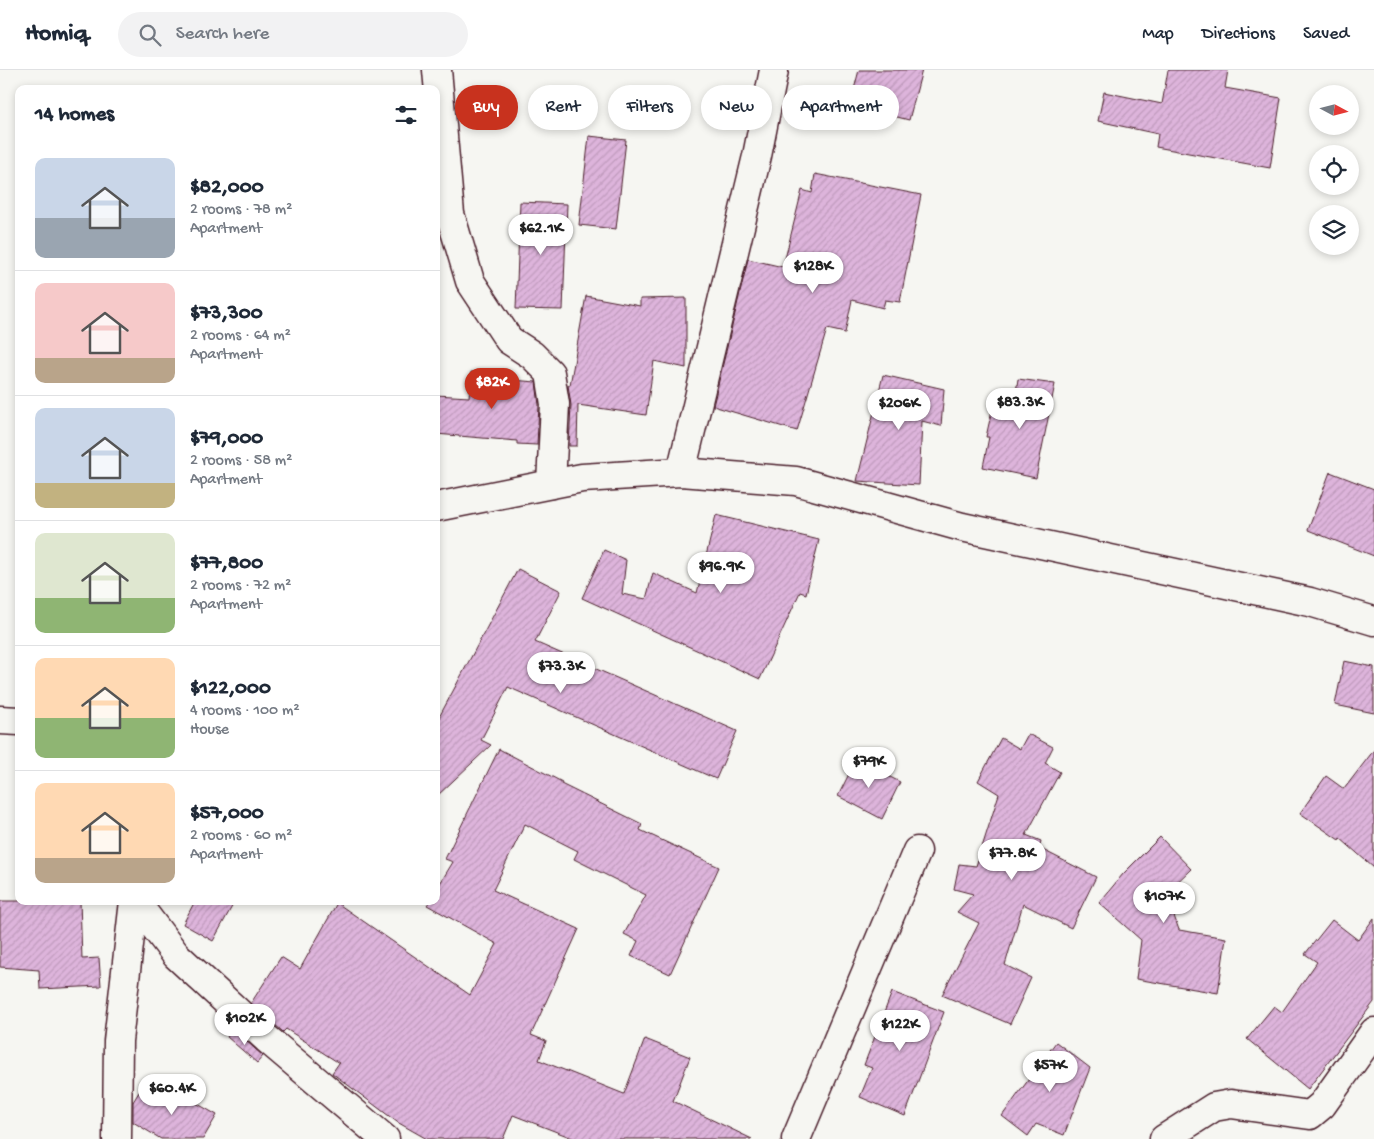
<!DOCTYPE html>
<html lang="en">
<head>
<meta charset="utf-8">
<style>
	body { margin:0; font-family:"Gochi Hand",sans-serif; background:#f2f2f3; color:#1f2937; height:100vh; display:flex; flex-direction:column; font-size:19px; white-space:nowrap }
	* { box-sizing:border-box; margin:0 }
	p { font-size:16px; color:#747a83 }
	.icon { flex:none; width:28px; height:28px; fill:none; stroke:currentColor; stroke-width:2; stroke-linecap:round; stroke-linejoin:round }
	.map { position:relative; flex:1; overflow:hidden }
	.panel { position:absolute; left:15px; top:15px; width:425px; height:820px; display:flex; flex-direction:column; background:#fff; border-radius:10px; box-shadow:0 2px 8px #0003 }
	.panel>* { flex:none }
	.top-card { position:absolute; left:455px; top:15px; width:475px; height:45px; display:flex; gap:10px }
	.needle { width:32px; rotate:97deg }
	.fabs { position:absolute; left:1309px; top:15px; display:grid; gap:10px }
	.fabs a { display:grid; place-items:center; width:50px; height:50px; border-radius:50%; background:#fff; box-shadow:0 2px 8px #0003; font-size:25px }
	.price { position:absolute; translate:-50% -42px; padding:0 11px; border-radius:18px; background:#fff; color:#222; font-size:16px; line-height:32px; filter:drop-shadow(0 1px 2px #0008) }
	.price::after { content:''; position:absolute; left:50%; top:30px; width:15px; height:11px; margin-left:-8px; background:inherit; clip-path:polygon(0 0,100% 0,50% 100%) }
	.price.selected { background:#c8321e; color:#fff }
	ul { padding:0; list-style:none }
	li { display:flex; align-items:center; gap:15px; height:125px; padding:0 20px }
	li+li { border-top:1px solid #e0e1e3 }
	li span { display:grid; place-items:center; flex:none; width:140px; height:100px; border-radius:10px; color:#555 }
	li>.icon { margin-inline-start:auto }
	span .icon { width:60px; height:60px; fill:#fffc; stroke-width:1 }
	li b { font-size:21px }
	h2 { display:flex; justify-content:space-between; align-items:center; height:60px; padding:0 20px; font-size:21px }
	.pill { padding:0 18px; border-radius:22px; background:#fff; box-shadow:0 2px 8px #0003; font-size:18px; line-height:45px }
	.pill.selected { background:#c8321e; color:#fff }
	header { display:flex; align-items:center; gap:30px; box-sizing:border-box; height:70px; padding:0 25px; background:#fff; border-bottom:1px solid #e0e1e3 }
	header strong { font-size:24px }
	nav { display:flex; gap:28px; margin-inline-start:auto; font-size:18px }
	.search { width:350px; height:45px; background:#f2f2f3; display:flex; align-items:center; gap:12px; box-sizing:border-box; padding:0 18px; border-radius:28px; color:#747a83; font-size:19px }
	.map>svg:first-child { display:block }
</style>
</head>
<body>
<header>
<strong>Homiq</strong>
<div class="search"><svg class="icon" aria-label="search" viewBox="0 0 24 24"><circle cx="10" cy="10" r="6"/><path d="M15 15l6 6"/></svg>Search here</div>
<nav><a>Map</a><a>Directions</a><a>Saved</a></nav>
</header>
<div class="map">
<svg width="1374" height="1069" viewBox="0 0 1374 1069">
	<defs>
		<pattern id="building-hatch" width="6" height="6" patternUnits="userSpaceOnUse" patternTransform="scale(1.25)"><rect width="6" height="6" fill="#ddb4db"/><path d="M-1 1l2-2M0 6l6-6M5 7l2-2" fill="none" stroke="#bf9abc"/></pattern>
	</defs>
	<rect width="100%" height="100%" fill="#f6f6f2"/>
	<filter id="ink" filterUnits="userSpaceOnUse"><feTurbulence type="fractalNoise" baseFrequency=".02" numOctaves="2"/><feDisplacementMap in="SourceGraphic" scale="10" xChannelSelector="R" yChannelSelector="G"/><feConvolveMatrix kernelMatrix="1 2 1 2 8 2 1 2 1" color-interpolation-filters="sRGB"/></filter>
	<g filter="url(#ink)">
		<g fill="url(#building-hatch)" stroke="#4a1f2b">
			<path d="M 859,0 L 922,0 L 909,50 L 850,35 Z"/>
			<path d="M 1168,0 L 1228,0 L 1225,18 L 1281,28 L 1270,98 L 1156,77 L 1158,64 L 1098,51 L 1104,22 L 1162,34 Z"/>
			<path d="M 589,66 L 626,70 L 616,159 L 579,155 Z"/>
			<path d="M 815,104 L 921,125 L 900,232 L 885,230 L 883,238 L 852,230 L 845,263 L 827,259 L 797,361 L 713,336 L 748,189 L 783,197 L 802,120 L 812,123 Z"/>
			<path d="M 520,132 L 567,134 L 563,240 L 516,239 Z"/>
			<path d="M 586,226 L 640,236 L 640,229 L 686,228 L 686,298 L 654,291 L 646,345 L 578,335 L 577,376 L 569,376 L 571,335 L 568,315 L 570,315 Z"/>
			<path d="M 471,302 L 513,305 L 512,310 L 536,312 L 539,335 L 537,375 L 517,374 L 517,371 L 436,364 L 436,325 L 469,327 Z"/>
			<path d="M 883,305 L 944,319 L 941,356 L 922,351 L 919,415 L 857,411 Z"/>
			<path d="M 1018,309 L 1055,314 L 1036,408 L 983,397 L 989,367 L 986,367 L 994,331 L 1014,335 Z"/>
			<path d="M 1330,402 L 1374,419 L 1374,486 L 1308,460 Z"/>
			<path d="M 716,445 L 819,470 L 806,524 L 800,522 L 760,609 L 582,528 L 604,480 L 626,490 L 622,524 L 646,529 L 653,503 L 697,523 Z"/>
			<path d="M 518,499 L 561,521 L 535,572 L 737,661 L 716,709 L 508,617 L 481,670 L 491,675 L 436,727 L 436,653 Z"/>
			<path d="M 1344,591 L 1374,597 L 1374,643 L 1335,635 Z"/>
			<path d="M 1028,664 L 1053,677 L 1045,693 L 1060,702 L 1026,765 L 1041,771 L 1039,778 L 1096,807 L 1071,858 L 1023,834 L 1005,895 L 1031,908 L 1010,954 L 942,925 L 979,853 L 957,842 L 973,824 L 954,819 L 959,794 L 976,796 L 999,724 L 978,711 L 1001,668 L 1020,679 Z"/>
			<path d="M 499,679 L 562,712 L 561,714 L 642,754 L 640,760 L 719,797 L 670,904 L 631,886 L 638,871 L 624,864 L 646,825 L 574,789 L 578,781 L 525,754 L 493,820 L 579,859 L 531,965 L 546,971 L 539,990 L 624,1024 L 645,969 L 690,987 L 673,1031 L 752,1069 L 575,1069 L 513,1045 L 503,1069 L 427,1069 L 397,1052 L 332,1003 L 339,993 L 286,959 L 283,962 L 251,933 L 281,887 L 300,899 L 337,833 L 470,925 L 497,874 L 427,835 L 430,831 L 436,831 L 436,820 L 453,792 L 445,789 Z"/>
			<path d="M 1374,680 L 1374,798 L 1340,768 L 1339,770 L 1300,743 L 1326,706 L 1344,719 Z"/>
			<path d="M 856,690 L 900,712 L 882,749 L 838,726 Z"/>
			<path d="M 1160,767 L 1191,799 L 1166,823 L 1179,860 L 1226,868 L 1218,923 L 1136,909 L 1141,870 L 1099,833 L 1123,804 Z"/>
			<path d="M 0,831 L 80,831 L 82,889 L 99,888 L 101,916 L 40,919 L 39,900 L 0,897 Z"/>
			<path d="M 195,831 L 235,831 L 213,871 L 183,854 Z"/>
			<path d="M 1374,848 L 1374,932 L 1308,1019 L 1247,969 L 1274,936 L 1282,942 L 1317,892 L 1305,884 L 1332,850 L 1358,870 Z"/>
			<path d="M 892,922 L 944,942 L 905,1046 L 860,1027 L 872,998 L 864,995 Z"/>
			<path d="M 233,959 L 263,986 L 257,993 L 227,967 Z"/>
			<path d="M 1056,972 L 1090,998 L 1064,1065 L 1036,1054 L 1028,1066 L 1002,1046 Z"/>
			<path d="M 142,1017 L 168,1032 L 175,1021 L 217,1045 L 203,1069 L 161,1069 L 133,1052 L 133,1032 Z"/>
		</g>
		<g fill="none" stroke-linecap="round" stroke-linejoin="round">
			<defs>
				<g id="minor">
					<path d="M 437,0 L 450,144 L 470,211 L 509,270 L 532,285 L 550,303 L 555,334 L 551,414"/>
					<path d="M 681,402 L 757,86 L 774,0"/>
					<path d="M 436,437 L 582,408 L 681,402 L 796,411 L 962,457 L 1310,532 L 1374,551"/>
					<path d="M 0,650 L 19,651"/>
					<path d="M 135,831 L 176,885 L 267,969 L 385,1069"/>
					<path d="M 117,1069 L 118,971 L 134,831"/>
					<path d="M 796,1069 L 917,781"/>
					<path d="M 1164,1069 L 1214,1037 L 1231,1034 L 1310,1045 L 1322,1035 L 1374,962"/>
				</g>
			</defs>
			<use href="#minor" stroke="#4a1f2b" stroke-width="31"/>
			<use href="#minor" stroke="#f6f6f2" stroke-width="28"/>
		</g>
	</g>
</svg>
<div class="fabs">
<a><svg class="needle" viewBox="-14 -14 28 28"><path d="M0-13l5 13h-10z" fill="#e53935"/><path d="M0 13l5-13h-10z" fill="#747a83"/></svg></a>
<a><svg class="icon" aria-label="locate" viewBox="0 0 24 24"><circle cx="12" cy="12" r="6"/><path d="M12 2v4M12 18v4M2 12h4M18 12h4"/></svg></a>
<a><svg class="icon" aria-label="layers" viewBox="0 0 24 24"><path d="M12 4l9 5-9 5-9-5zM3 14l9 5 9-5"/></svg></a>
</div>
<b class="price" style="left:541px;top:186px">$62.1K</b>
<b class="price" style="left:813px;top:224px">$128K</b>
<b class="price selected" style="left:492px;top:340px">$82K</b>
<b class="price" style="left:1020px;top:360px">$83.3K</b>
<b class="price" style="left:899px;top:361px">$206K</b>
<b class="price" style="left:721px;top:524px">$96.9K</b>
<b class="price" style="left:561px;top:624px">$73.3K</b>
<b class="price" style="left:869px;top:719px">$79K</b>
<b class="price" style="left:1012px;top:811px">$77.8K</b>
<b class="price" style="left:1164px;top:854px">$107K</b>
<b class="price" style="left:245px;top:976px">$102K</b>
<b class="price" style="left:900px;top:982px">$122K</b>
<b class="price" style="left:1050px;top:1023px">$57K</b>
<b class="price" style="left:172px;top:1046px">$60.4K</b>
<div class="top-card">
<a class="pill selected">Buy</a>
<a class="pill">Rent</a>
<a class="pill">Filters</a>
<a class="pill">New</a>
<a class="pill">Apartment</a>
</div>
<section class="panel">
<h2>14 homes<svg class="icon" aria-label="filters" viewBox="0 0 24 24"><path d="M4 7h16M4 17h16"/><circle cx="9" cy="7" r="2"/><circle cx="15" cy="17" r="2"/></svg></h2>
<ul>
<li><span style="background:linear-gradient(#c9d6e8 60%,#9aa5b1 0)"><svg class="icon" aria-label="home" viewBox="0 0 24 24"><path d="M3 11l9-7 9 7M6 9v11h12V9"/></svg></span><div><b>$82,000</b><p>2 rooms · 78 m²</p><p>Apartment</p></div></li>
<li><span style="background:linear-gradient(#f6c9c9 75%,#b9a48a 0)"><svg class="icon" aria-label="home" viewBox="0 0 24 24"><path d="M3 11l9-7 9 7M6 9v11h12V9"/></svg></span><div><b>$73,300</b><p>2 rooms · 64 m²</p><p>Apartment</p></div></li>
<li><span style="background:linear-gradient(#c9d6e8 75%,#c2b280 0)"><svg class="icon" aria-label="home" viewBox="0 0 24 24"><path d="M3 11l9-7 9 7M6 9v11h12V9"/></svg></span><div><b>$79,000</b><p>2 rooms · 58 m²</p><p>Apartment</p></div></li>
<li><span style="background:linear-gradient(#dfe7d0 65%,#8fb573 0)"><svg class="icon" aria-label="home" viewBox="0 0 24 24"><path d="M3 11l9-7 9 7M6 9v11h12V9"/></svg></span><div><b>$77,800</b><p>2 rooms · 72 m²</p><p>Apartment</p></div></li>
<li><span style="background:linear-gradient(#ffd9b3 60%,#8fb573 0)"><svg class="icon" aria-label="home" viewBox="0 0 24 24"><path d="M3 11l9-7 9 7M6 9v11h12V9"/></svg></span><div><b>$122,000</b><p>4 rooms · 100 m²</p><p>House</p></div></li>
<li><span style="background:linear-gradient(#ffd9b3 75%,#b9a48a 0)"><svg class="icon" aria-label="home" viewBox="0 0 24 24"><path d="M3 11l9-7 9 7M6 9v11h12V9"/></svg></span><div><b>$57,000</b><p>2 rooms · 60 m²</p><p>Apartment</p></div></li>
</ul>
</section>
</div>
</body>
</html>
